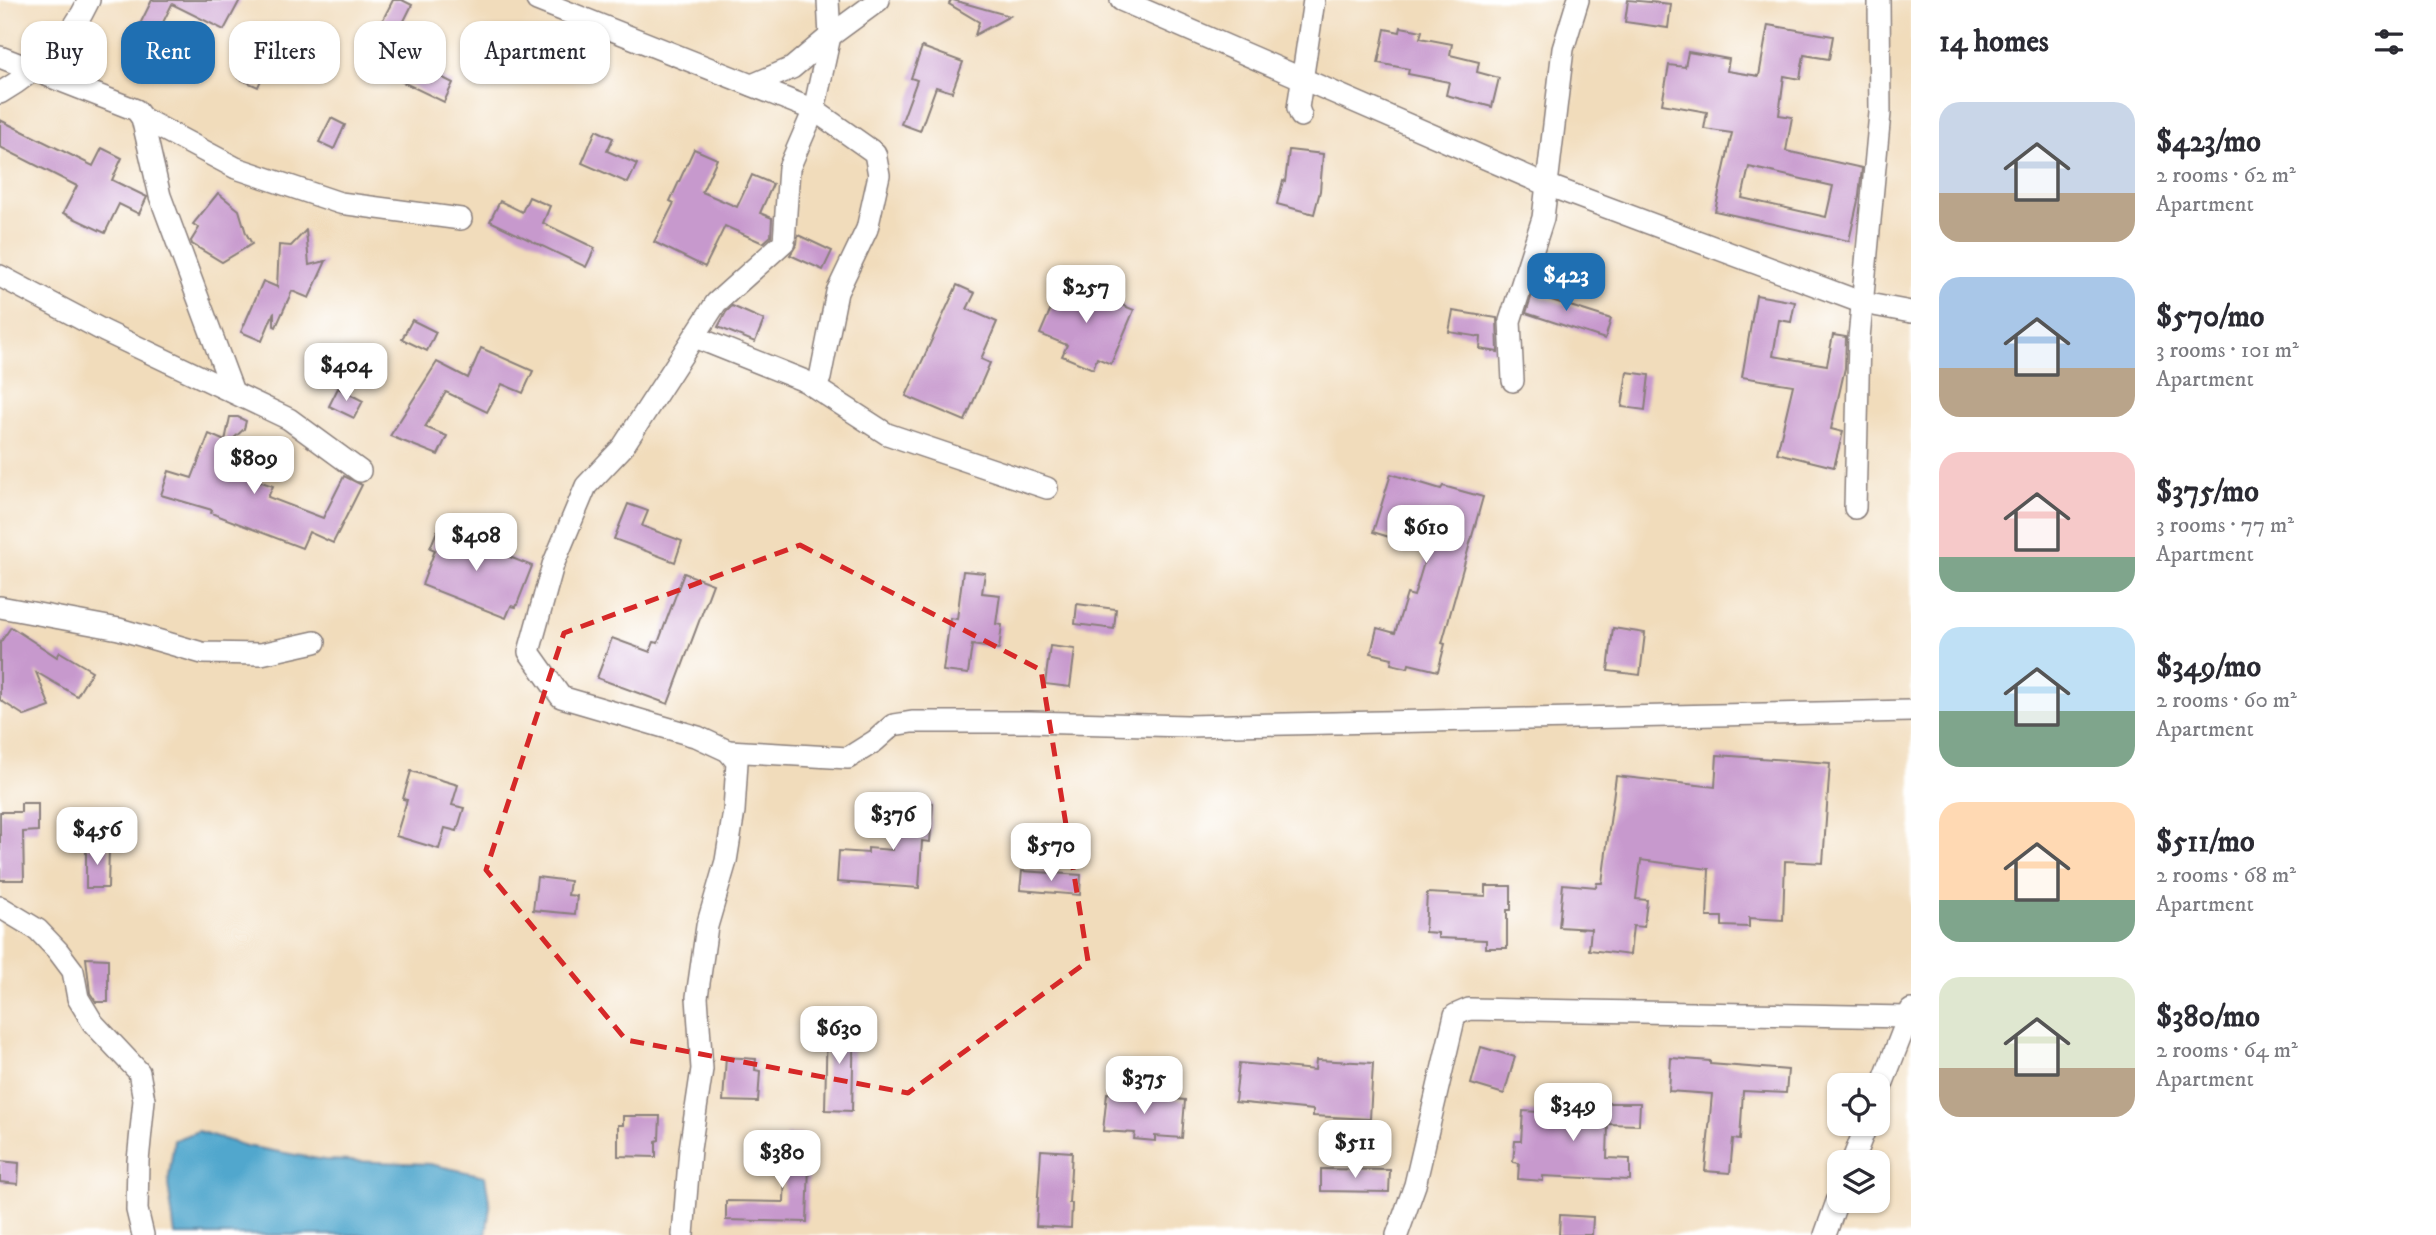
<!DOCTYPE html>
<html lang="en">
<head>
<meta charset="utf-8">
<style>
	body { margin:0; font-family:"IM FELL DW Pica",serif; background:#f2f2f3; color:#2b2b33; height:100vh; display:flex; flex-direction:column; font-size:26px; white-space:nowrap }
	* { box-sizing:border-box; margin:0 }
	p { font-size:23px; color:#7c7c81 }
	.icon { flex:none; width:38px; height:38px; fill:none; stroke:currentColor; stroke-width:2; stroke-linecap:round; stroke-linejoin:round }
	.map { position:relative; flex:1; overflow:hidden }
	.drawer { display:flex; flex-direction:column; background:#fff; width:525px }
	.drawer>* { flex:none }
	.top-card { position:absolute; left:21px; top:21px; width:665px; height:63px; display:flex; gap:14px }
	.tools { position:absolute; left:1827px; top:1073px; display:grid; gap:14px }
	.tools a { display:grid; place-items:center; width:63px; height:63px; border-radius:14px; background:#fff; box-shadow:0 2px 5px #0004; font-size:35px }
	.price { position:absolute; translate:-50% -60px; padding:0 16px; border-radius:14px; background:#fff; color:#222; font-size:23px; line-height:46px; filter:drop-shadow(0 2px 4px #0008) }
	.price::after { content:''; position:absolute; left:50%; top:42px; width:21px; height:16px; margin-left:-10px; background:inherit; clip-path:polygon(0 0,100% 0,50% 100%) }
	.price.current { background:#1f6fb2; color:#fff }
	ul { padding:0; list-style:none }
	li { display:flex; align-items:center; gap:21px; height:175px; padding:0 28px }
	li span { display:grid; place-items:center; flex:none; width:196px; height:140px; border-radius:21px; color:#555 }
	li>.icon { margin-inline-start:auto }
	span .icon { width:84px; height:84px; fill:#fffc; stroke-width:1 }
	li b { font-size:30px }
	h2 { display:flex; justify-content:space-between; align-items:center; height:84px; padding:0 28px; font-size:30px }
	.tag { padding:0 24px; border-radius:21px; background:#fff; box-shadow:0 2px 5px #0004; font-size:24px; line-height:63px }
	.tag.current { background:#1f6fb2; color:#fff }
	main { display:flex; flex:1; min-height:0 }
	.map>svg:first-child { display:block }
</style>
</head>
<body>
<main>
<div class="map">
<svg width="1911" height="1235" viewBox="0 0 1911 1235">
	<rect width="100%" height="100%" fill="#fff"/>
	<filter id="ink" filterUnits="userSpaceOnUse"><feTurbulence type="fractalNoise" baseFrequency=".0143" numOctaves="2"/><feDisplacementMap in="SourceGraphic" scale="14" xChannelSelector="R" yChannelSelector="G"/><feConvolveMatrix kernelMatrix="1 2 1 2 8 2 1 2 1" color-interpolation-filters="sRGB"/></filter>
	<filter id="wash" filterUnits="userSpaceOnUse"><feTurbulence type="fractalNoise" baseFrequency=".00686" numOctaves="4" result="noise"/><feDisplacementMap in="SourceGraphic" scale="28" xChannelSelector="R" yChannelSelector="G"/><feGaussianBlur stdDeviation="1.57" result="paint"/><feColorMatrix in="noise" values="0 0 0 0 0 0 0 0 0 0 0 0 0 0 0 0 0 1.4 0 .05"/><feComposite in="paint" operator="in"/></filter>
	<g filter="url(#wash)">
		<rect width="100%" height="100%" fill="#f1dcbb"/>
		<path fill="#51a7cd" stroke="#3a6484" stroke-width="2" d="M 198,1131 L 246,1146 L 324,1160 L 430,1164 L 485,1176 L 490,1207 L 486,1235 L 175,1235 L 168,1184 L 174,1140 Z"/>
		<g id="blocks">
			<g fill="#c799cd" fill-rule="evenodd">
				<path d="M 152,0 L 240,0 L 224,30 L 172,4 L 148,53 L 130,44 Z"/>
				<path d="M 393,0 L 402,0 L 412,5 L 389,51 L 453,83 L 444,102 L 361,62 Z"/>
				<path d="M 951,0 L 953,0 L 1010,16 L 975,35 L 979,22 L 949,4 Z"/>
				<path d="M 1628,0 L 1671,4 L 1668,28 L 1625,22 Z"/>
				<path d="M 1768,25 L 1833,36 L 1829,59 L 1804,55 L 1800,79 L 1784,76 L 1779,115 L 1792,117 L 1786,151 L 1862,168 L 1859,196 L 1849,241 L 1715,211 L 1732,133 L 1704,129 L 1707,112 L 1662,104 L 1669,65 L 1685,67 L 1688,52 L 1729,59 L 1727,71 L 1759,76 ZM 1749,167 L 1833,186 L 1826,217 L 1742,198 Z"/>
				<path d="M 1401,27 L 1422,31 L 1420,38 L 1452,44 L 1450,55 L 1479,62 L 1477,72 L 1499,78 L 1492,107 L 1446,95 L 1449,82 L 1408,74 L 1409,69 L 1378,63 L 1385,29 L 1400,32 Z"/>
				<path d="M 260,28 L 299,44 L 289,67 L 270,59 L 258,87 L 238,78 Z"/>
				<path d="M 922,47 L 963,62 L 952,92 L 936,87 L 920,131 L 901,124 L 917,80 L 911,78 Z"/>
				<path d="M 560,48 L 563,70 L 529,75 L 526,53 Z"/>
				<path d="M 331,118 L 345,125 L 334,149 L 319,142 Z"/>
				<path d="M 0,120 L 93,166 L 102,148 L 122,158 L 112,180 L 147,197 L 139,214 L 119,204 L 105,233 L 63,213 L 77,186 L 0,147 Z"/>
				<path d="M 596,130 L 613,138 L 607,151 L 637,164 L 628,183 L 582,163 Z"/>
				<path d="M 694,149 L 717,159 L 702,192 L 737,207 L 752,175 L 773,184 L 760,213 L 772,218 L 771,236 L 763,243 L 725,226 L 705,267 L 654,242 L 674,203 L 670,201 Z"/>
				<path d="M 1289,150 L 1323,154 L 1320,191 L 1314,214 L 1277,204 L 1283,181 L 1285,182 Z"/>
				<path d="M 218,193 L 239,210 L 246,233 L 252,244 L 222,262 L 192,244 L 191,241 L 199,228 L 193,224 Z"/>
				<path d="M 529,197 L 550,206 L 543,223 L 595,248 L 586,267 L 490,221 L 500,201 L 522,212 Z"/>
				<path d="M 306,230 L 309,265 L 326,261 L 309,298 L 292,291 L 276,327 L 274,326 L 274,312 L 262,341 L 241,332 L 263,281 L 277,287 L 279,245 L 291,246 Z"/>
				<path d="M 798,235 L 832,251 L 823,270 L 790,255 L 797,244 Z"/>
				<path d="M 1538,276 L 1547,279 L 1542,297 L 1611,319 L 1605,339 L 1526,313 Z"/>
				<path d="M 1063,280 L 1134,310 L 1111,364 L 1097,358 L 1093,369 L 1062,356 L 1067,345 L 1040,334 Z"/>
				<path d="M 957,285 L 975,293 L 967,309 L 997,322 L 981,359 L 990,363 L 965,421 L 906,396 Z"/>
				<path d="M 1756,295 L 1795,302 L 1791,322 L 1779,320 L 1773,356 L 1827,365 L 1833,335 L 1846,337 L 1845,368 L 1831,429 L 1843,432 L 1834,467 L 1777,453 L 1793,385 L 1742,377 Z"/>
				<path d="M 732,306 L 764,320 L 755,342 L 718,327 L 726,312 Z"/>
				<path d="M 1453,311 L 1497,318 L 1498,352 L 1480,349 L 1481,337 L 1449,332 Z"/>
				<path d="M 412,320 L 436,332 L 427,351 L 402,339 Z"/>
				<path d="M 481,348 L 533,371 L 523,393 L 502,384 L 487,412 L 446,392 L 425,427 L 447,436 L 438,455 L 390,436 L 437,362 L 468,378 Z"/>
				<path d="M 1627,372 L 1649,375 L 1645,410 L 1622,407 Z"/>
				<path d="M 338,388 L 363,401 L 354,418 L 329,406 Z"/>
				<path d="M 230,417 L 238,417 L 246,421 L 244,429 L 218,453 L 254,467 L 250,478 L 273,486 L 268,497 L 323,518 L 344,476 L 362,485 L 333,543 L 309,532 L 302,548 L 211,513 L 212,510 L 161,495 L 169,471 L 192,478 L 209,434 L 225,441 Z"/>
				<path d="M 1391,474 L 1441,489 L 1443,486 L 1483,497 L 1442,643 L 1445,644 L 1438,671 L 1409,664 L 1408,668 L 1391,664 L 1392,658 L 1371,653 L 1377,628 L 1395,633 L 1407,594 L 1414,596 L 1428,549 L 1373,532 Z"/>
				<path d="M 628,504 L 648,511 L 642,526 L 682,541 L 675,562 L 614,539 Z"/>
				<path d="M 465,528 L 494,540 L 490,549 L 532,566 L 516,607 L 511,606 L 506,618 L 422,585 L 435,550 L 430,548 L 437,531 L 460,540 Z"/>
				<path d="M 963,571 L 985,573 L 982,593 L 1000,595 L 996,624 L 1002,625 L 999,649 L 972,645 L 968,674 L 943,671 L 950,618 L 957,619 Z"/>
				<path d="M 684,573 L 713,584 L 668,704 L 597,678 L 612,638 L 650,652 L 654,642 L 658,643 Z"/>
				<path d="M 1077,604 L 1116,609 L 1114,629 L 1075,624 Z"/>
				<path d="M 11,627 L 57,657 L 60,652 L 92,671 L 77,696 L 36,672 L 50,707 L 25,716 L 0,700 L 0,643 Z"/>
				<path d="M 1613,628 L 1645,633 L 1640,675 L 1608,671 Z"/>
				<path d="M 1050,646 L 1075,649 L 1070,687 L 1045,684 Z"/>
				<path d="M 1717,755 L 1830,763 L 1823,863 L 1785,861 L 1783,920 L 1749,918 L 1749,927 L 1722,926 L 1722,917 L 1707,917 L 1709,869 L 1641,860 L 1636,899 L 1647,900 L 1644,927 L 1633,926 L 1630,955 L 1589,950 L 1591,929 L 1559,927 L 1563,884 L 1596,887 L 1597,883 L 1602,883 L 1616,776 L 1715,787 Z"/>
				<path d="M 411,771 L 458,785 L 452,805 L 464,808 L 457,831 L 445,828 L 439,849 L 396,836 L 407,800 L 403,799 Z"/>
				<path d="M 896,800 L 933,803 L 930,842 L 922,841 L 919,888 L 837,882 L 839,851 L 868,853 L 868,848 L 892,850 Z"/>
				<path d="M 21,803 L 38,803 L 38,831 L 23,832 L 24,880 L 0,880 L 0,812 L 21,812 Z"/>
				<path d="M 86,847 L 109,847 L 108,888 L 86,888 Z"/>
				<path d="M 1022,871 L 1081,875 L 1080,895 L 1020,890 Z"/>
				<path d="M 537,877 L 570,881 L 568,895 L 577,896 L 575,914 L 533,910 Z"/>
				<path d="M 1486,886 L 1511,886 L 1511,910 L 1507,910 L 1507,948 L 1486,948 L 1486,940 L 1438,938 L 1438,933 L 1425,932 L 1427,893 L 1486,896 Z"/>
				<path d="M 86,958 L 108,959 L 108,1002 L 96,1002 L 90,993 Z"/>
				<path d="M 827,1021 L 854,1022 L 852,1111 L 825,1110 Z"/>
				<path d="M 1481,1047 L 1515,1057 L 1504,1094 L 1471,1084 Z"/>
				<path d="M 726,1057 L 756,1059 L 755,1070 L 760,1071 L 758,1102 L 723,1101 Z"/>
				<path d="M 1671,1058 L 1710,1061 L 1710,1064 L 1788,1070 L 1786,1093 L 1743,1091 L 1740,1140 L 1733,1139 L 1730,1173 L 1705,1171 L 1712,1094 L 1669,1091 Z"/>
				<path d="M 1316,1060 L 1373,1063 L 1370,1119 L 1313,1116 L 1313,1110 L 1235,1102 L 1239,1063 L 1315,1070 Z"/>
				<path d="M 1107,1093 L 1185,1100 L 1182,1138 L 1155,1136 L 1155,1141 L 1134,1139 L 1135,1133 L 1103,1131 Z"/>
				<path d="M 1572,1103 L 1640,1103 L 1639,1125 L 1608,1124 L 1607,1158 L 1630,1159 L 1630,1180 L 1543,1176 L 1543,1181 L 1518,1179 L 1519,1163 L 1513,1162 L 1515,1141 L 1521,1141 L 1523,1111 L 1572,1114 Z"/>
				<path d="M 623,1116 L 660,1116 L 659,1140 L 656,1141 L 656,1157 L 618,1156 L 618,1125 L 623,1125 Z"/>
				<path d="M 786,1134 L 810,1135 L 807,1222 L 726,1220 L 726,1201 L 784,1202 Z"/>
				<path d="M 1041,1150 L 1072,1152 L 1069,1203 L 1072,1203 L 1071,1228 L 1036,1226 Z"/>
				<path d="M 0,1161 L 19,1163 L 18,1184 L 0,1182 Z"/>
				<path d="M 1321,1169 L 1390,1170 L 1389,1192 L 1321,1191 Z"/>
				<path d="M 1560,1215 L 1593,1217 L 1592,1235 L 1559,1235 Z"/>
			</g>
		</g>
	</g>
	<g filter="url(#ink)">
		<use href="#blocks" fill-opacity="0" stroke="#8a7f7b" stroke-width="2"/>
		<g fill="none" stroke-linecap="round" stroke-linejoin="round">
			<defs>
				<g id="minor">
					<path d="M 537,0 L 814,110 L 875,153 L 879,175 L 867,229 L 837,292 L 820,378"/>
					<path d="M 1121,0 L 1547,185 L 1863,303 L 1911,312"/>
					<path d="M 0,57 L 136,110 L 142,118 L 160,196 L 233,392"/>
					<path d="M 752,85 L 792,68 L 830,36 L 879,0"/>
					<path d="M 0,93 C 39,70 70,41 89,0"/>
					<path d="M 1301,116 L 1298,108 L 1314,0"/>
					<path d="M 142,118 L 236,168 L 340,203 L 461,219"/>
					<path d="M 0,276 L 104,331 L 289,419 L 360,471"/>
					<path d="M 695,337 L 805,381 L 887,434 L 1047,488"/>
					<path d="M 1513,381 L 1510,321 L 1543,218 L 1563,49 L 1578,0"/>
					<path d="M 1855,508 L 1859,338 L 1880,113 L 1879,0"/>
					<path d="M 0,607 L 119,629 L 202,653 L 261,654 L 315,642"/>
					<path d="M 728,751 L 848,758 L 875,741 L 893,725 L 912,722 L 1029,722 L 1187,726 L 1911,711"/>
					<path d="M 0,907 L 38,930 L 58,951 L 73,971 L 78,998 L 93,1023 L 139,1072 L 144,1100 L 138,1161 L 137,1210 L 143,1235"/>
					<path d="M 1878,1095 L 1911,1010"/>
					<path d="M 1852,1162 L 1867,1124"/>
					<path d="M 683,1235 L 690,1149 L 702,1069 L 697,997 L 707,926 L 726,861 L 734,811 L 737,762 L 728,751 L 698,737 L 561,697 L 529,652 L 553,565 L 586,486 L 622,448 L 716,303 L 784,242 L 789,168 L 814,110 L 830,36 L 828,0"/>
					<path d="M 1397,1235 L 1415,1185 L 1455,1015 L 1469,1009 L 1908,1017"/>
					<path d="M 1825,1235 L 1839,1196"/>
				</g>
			</defs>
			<use href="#minor" stroke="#8a7f7b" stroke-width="24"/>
			<use href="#minor" stroke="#fff" stroke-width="21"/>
		</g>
	</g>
	<path fill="none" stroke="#d62828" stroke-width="5" stroke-dasharray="14 9" stroke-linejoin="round" d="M 800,545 L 1041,670 L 1088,961 L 908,1093 L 626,1040 L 486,870 L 564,633 Z"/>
</svg>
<div class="tools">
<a><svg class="icon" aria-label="locate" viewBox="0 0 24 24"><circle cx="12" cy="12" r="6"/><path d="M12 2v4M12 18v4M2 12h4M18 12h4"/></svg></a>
<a><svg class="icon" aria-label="layers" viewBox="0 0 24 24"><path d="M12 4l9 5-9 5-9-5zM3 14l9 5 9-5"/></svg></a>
</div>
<b class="price current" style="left:1566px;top:313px">$423</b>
<b class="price" style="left:1086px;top:325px">$257</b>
<b class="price" style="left:346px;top:403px">$404</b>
<b class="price" style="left:254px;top:496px">$809</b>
<b class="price" style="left:1426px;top:565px">$610</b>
<b class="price" style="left:476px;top:573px">$408</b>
<b class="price" style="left:893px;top:852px">$376</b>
<b class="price" style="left:97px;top:867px">$456</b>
<b class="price" style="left:1051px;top:883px">$570</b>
<b class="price" style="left:839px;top:1066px">$630</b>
<b class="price" style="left:1144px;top:1116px">$375</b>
<b class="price" style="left:1573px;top:1143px">$349</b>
<b class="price" style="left:1355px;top:1180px">$511</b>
<b class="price" style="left:782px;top:1190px">$380</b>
<div class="top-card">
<a class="tag">Buy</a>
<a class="tag current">Rent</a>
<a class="tag">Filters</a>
<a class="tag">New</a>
<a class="tag">Apartment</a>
</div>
</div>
<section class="drawer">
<h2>14 homes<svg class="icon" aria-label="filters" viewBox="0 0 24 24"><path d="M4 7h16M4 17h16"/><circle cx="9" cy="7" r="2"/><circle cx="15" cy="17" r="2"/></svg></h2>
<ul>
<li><span style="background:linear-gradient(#c9d6e8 65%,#b9a48a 0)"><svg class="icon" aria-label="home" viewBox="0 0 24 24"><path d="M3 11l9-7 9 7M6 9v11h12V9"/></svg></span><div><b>$423/mo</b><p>2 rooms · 62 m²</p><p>Apartment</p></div></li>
<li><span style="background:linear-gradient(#a9c7e8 65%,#b9a48a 0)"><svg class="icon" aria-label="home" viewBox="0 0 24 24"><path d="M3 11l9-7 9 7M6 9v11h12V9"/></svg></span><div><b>$570/mo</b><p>3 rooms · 101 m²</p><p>Apartment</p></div></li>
<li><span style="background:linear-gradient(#f6c9c9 75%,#7fa58c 0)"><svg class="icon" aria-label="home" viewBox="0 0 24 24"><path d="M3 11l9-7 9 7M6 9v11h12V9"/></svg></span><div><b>$375/mo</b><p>3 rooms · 77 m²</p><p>Apartment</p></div></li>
<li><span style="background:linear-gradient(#bfe0f5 60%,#7fa58c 0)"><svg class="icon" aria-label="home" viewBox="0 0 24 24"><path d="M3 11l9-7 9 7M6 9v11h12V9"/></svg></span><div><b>$349/mo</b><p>2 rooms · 60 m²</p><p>Apartment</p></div></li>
<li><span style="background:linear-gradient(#ffd9b3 70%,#7fa58c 0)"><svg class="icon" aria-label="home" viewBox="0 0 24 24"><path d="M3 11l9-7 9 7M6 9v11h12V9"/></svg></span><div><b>$511/mo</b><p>2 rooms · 68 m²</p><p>Apartment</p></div></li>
<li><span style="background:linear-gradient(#dfe7d0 65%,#b9a48a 0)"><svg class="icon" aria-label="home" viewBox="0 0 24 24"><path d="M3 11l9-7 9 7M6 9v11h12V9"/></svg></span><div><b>$380/mo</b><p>2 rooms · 64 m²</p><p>Apartment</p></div></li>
</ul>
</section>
</main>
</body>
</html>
